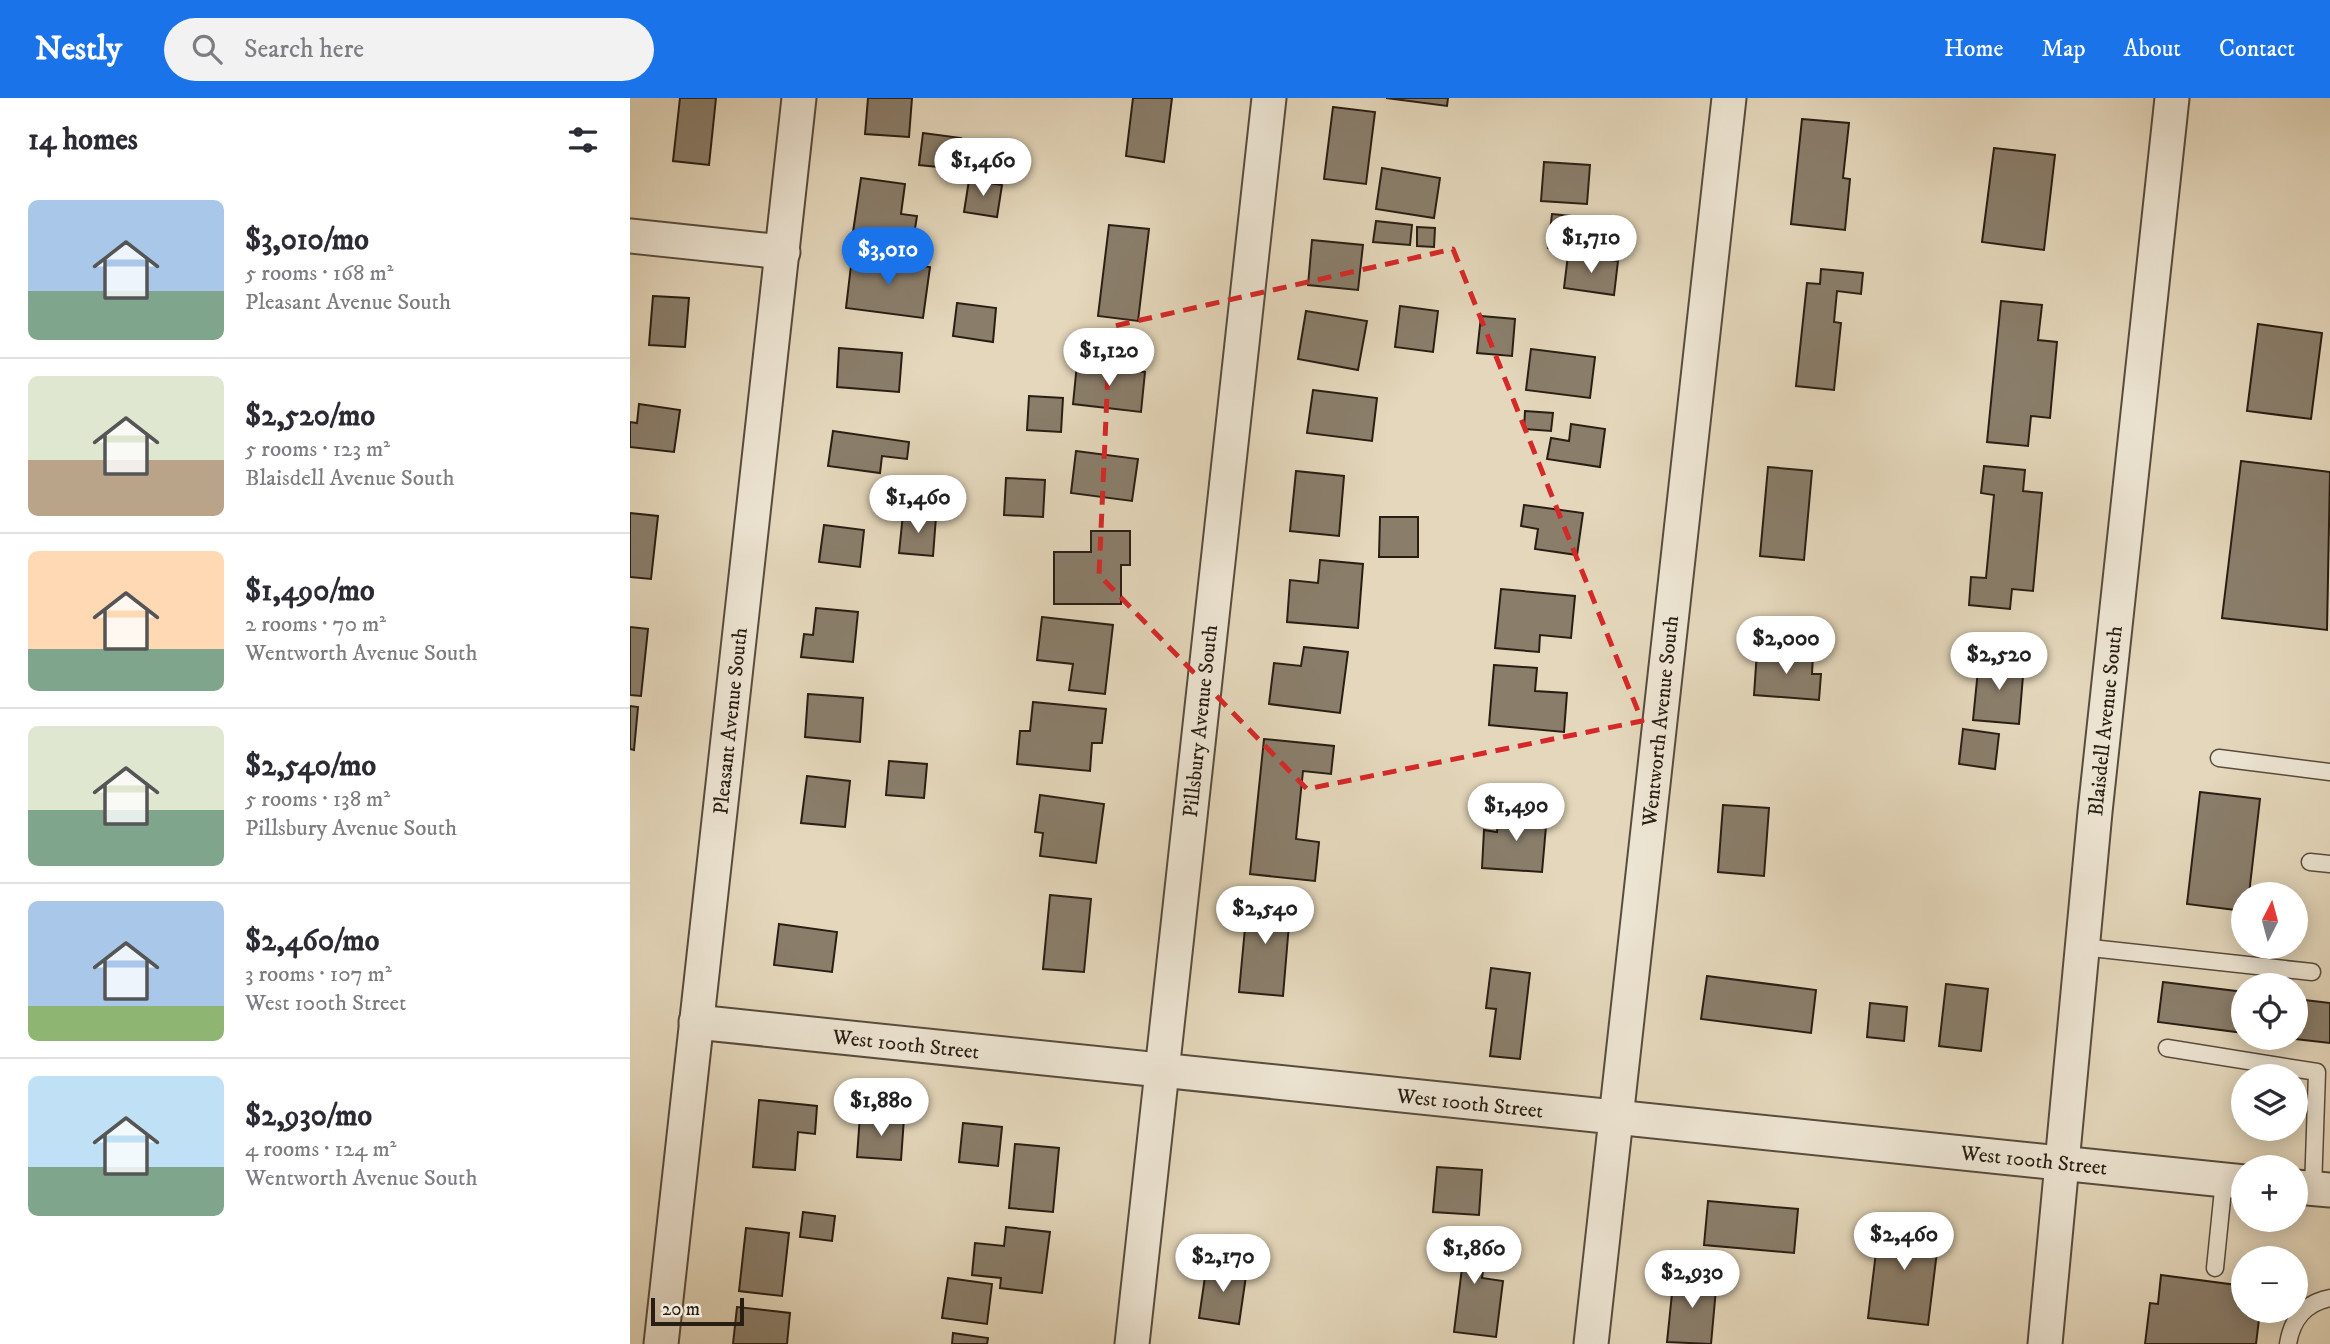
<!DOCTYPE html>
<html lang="en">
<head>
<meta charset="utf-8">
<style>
	body { margin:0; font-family:"IM FELL DW Pica",serif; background:#f2f2f3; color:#2b2b33; height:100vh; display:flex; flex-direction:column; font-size:26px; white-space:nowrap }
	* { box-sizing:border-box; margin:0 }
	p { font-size:23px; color:#7c7c81 }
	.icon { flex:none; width:38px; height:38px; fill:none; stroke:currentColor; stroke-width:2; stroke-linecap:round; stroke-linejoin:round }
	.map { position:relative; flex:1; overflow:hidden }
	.panel { display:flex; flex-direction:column; background:#fff; width:630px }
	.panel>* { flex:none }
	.needle { width:46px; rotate:6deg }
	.tools { position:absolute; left:1601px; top:784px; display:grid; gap:14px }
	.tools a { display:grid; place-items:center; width:77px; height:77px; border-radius:50%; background:#fff; box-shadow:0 4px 18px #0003; font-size:35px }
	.scale { position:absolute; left:21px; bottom:18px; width:93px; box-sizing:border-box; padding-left:7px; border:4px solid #291e14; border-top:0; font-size:19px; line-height:24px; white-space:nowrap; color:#291e14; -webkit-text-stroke:5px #ede5d3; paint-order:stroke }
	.price { position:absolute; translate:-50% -60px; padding:0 16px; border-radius:24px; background:#fff; color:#222; font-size:23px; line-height:46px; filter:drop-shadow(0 2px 4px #0008) }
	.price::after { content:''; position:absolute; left:50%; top:42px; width:21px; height:16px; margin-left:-10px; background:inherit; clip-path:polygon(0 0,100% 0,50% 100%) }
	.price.selected { background:#1a73e8; color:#fff }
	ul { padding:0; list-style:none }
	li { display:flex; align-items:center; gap:21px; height:175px; padding:0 28px }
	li+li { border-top:2px solid #e1e1e2 }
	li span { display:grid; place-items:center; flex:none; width:196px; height:140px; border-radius:10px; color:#555 }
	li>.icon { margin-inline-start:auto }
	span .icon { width:84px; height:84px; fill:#fffc; stroke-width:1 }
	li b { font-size:30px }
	h2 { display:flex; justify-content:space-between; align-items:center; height:84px; padding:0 28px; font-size:30px }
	header { display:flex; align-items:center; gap:42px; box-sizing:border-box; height:98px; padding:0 35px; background:#1a73e8; color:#fff }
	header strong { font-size:33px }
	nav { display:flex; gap:38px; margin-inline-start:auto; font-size:24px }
	.search { width:490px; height:63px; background:#f2f2f3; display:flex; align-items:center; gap:18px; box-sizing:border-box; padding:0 24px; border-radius:38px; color:#7c7c81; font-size:26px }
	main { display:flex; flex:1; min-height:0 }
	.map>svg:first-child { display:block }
</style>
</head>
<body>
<header>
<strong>Nestly</strong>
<div class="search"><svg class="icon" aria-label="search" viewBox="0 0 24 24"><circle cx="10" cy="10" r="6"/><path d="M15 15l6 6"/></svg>Search here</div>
<nav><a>Home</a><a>Map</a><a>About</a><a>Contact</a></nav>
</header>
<main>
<section class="panel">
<h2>14 homes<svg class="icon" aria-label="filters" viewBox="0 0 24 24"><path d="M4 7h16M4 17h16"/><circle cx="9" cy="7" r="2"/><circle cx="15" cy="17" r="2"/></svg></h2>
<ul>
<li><span style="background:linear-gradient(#a9c7e8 65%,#7fa58c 0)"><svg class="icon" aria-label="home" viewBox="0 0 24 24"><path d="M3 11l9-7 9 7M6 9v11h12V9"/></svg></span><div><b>$3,010/mo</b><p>5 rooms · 168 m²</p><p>Pleasant Avenue South</p></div></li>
<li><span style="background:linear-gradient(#dfe7d0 60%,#b9a48a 0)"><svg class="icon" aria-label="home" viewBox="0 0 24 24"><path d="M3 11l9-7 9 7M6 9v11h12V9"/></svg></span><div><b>$2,520/mo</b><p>5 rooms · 123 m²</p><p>Blaisdell Avenue South</p></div></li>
<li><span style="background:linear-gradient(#ffd9b3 70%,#7fa58c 0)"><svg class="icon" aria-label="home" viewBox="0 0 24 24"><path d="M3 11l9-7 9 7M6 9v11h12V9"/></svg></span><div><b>$1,490/mo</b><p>2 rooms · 70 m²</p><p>Wentworth Avenue South</p></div></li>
<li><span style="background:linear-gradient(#dfe7d0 60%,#7fa58c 0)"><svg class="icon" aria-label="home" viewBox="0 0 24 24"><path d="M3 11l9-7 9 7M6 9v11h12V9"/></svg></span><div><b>$2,540/mo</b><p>5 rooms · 138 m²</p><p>Pillsbury Avenue South</p></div></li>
<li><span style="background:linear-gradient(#a9c7e8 75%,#8fb573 0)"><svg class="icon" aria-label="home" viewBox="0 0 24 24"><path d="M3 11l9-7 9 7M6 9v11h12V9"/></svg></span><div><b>$2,460/mo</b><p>3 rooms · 107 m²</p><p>West 100th Street</p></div></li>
<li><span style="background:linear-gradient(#bfe0f5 65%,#7fa58c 0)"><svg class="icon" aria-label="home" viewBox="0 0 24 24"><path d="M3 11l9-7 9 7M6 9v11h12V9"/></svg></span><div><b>$2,930/mo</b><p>4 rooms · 124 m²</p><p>Wentworth Avenue South</p></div></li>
</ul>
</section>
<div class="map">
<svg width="1700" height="1246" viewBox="0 0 1700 1246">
	<rect width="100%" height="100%" fill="#e4d7bb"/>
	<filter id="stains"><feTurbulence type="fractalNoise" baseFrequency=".00286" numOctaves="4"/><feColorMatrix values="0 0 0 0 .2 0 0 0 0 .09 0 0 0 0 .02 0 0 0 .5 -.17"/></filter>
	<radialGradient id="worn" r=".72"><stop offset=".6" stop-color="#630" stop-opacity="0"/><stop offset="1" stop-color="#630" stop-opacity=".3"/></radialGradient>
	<g fill="#8a7e6b" stroke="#291e14" stroke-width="2">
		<path d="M 50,0 L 86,0 L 79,67 L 43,63 Z"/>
		<path d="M 238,0 L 282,0 L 279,39 L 235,36 Z"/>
		<path d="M 503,0 L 542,0 L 534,64 L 496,58 Z"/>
		<path d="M 756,0 L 818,0 L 817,8 Z"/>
		<path d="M 703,9 L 745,14 L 736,86 L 694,81 Z"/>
		<path d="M 1172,21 L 1219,25 L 1213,80 L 1220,81 L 1215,132 L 1161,126 Z"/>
		<path d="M 293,35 L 331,40 L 328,71 L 289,67 Z"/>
		<path d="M 1364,50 L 1425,57 L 1414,152 L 1352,144 Z"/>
		<path d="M 914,64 L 960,67 L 957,106 L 911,103 Z"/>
		<path d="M 752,70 L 810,80 L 804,120 L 746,111 Z"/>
		<path d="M 231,80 L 275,86 L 271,116 L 287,118 L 283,143 L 223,134 Z"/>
		<path d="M 339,82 L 372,87 L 367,119 L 334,114 Z"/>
		<path d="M 922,116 L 961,120 L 957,155 L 918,150 Z"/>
		<path d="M 746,123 L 782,127 L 780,147 L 743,144 Z"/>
		<path d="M 479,127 L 519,131 L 508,223 L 468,218 Z"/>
		<path d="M 787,129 L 805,130 L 804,149 L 787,148 Z"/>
		<path d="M 682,142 L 733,147 L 728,192 L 678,187 Z"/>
		<path d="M 938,157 L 988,163 L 984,197 L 934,190 Z"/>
		<path d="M 222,159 L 300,169 L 293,220 L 216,210 Z"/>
		<path d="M 1191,171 L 1233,175 L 1231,196 L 1207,193 L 1204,224 L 1211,225 L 1204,292 L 1166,288 L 1177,185 L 1190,186 Z"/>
		<path d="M 23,198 L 59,200 L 55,249 L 19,247 Z"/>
		<path d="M 1371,203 L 1412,207 L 1408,242 L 1427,244 L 1420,320 L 1401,318 L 1398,348 L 1357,344 Z"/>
		<path d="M 327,205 L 366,210 L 363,244 L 323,238 Z"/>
		<path d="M 770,208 L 808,213 L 803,254 L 765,249 Z"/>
		<path d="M 676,213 L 737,223 L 728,272 L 668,261 Z"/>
		<path d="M 851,218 L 885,221 L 882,258 L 847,255 Z"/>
		<path d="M 1628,226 L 1692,235 L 1681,321 L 1617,313 Z"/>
		<path d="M 209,250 L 272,255 L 269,294 L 207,289 Z"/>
		<path d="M 901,251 L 965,259 L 960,300 L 896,292 Z"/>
		<path d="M 447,266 L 515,274 L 511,314 L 443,306 Z"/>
		<path d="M 683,292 L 747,300 L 742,343 L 677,335 Z"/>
		<path d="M 399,298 L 433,300 L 431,334 L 397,332 Z"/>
		<path d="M 9,306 L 50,312 L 44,354 L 0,349 L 0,324 L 7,325 Z"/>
		<path d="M 895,313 L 923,315 L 921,333 L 894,331 Z"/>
		<path d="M 941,326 L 975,331 L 970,369 L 917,361 L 921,340 L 939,343 Z"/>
		<path d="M 203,333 L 279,344 L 277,361 L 252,358 L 250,375 L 198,368 Z"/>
		<path d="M 446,353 L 508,361 L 502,403 L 441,395 Z"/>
		<path d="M 1611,363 L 1700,374 L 1697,532 L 1592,520 Z"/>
		<path d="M 1354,368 L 1395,372 L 1393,393 L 1412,395 L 1403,493 L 1382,491 L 1380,511 L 1339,507 L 1341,479 L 1356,480 L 1364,397 L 1351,395 Z"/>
		<path d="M 1138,369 L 1182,373 L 1174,462 L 1130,458 Z"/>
		<path d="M 666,373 L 714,378 L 709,438 L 660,433 Z"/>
		<path d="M 376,380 L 415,382 L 413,419 L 374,417 Z"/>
		<path d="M 894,407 L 953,415 L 947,457 L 905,451 L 908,431 L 891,428 Z"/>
		<path d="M 0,415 L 28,418 L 21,481 L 0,479 Z"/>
		<path d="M 273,416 L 306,419 L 303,458 L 269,455 Z"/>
		<path d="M 750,419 L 788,419 L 788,459 L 749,459 Z"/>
		<path d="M 194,427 L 234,432 L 230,469 L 189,464 Z"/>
		<path d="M 461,433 L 500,433 L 500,467 L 491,467 L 491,506 L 424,506 L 424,454 L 461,454 Z"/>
		<path d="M 690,462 L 733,466 L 728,530 L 657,524 L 660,482 L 688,485 Z"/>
		<path d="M 871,491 L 945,498 L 941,540 L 910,537 L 909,554 L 865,550 Z"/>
		<path d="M 186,510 L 228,514 L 223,564 L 171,559 L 174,536 L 183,537 Z"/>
		<path d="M 412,519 L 483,527 L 475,596 L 439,592 L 443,566 L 407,562 Z"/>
		<path d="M 0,529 L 18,531 L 11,598 L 0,597 Z"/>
		<path d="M 674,549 L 718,554 L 710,615 L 639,606 L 644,565 L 671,568 Z"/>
		<path d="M 1127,553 L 1183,557 L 1182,576 L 1191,576 L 1189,602 L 1124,597 Z"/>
		<path d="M 1349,562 L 1394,566 L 1389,626 L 1343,622 Z"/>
		<path d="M 864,567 L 907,570 L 905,593 L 937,595 L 934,634 L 859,627 Z"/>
		<path d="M 178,596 L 233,600 L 230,644 L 175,639 Z"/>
		<path d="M 403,604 L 476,611 L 472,645 L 462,645 L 460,673 L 387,666 L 390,633 L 400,633 Z"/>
		<path d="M 0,608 L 8,609 L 4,652 L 0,651 Z"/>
		<path d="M 1333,631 L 1369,636 L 1365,671 L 1329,666 Z"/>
		<path d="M 634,641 L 704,648 L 701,676 L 673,673 L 666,741 L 689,744 L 685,783 L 620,776 Z"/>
		<path d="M 259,663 L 297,666 L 294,700 L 256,697 Z"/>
		<path d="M 177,678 L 220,683 L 215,729 L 171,725 Z"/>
		<path d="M 1570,694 L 1630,701 L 1619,796 L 1614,796 L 1614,813 L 1557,806 Z"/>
		<path d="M 410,697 L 474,706 L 466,765 L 410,758 L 413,735 L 405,734 Z"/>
		<path d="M 1093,707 L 1139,710 L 1134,778 L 1088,774 Z"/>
		<path d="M 869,713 L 917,717 L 912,774 L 852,770 L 854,732 L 867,734 Z"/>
		<path d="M 420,797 L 461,801 L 454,874 L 413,871 Z"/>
		<path d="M 618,798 L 661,802 L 653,898 L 609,894 Z"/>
		<path d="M 149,826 L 207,834 L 202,874 L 144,867 Z"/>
		<path d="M 861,870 L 900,875 L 890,961 L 860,958 L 866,911 L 856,910 Z"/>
		<path d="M 1077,878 L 1186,892 L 1181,935 L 1071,921 Z"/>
		<path d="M 1533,884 L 1614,894 L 1614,935 L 1528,924 Z"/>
		<path d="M 1316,886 L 1358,891 L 1351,953 L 1309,948 Z"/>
		<path d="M 1666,901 L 1700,905 L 1700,945 L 1656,940 L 1666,940 Z"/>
		<path d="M 1240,905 L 1277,909 L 1274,943 L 1237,939 Z"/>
		<path d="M 129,1002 L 187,1008 L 185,1036 L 168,1034 L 165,1072 L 123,1069 Z"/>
		<path d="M 230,1017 L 274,1020 L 271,1062 L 227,1059 Z"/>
		<path d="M 333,1025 L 372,1029 L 368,1068 L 329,1064 Z"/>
		<path d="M 385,1046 L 429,1050 L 423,1114 L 379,1110 Z"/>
		<path d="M 807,1069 L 852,1072 L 849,1117 L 803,1114 Z"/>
		<path d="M 1078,1103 L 1168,1111 L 1164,1155 L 1074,1147 Z"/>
		<path d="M 173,1114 L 205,1118 L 202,1143 L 170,1139 Z"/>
		<path d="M 1250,1121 L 1310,1129 L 1298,1227 L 1238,1220 Z"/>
		<path d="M 376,1129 L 420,1134 L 412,1195 L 370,1190 L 371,1180 L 342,1177 L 345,1145 L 374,1148 Z"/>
		<path d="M 116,1130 L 159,1135 L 152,1198 L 109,1193 Z"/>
		<path d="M 821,1133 L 858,1138 L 852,1180 L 873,1183 L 866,1239 L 824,1234 L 832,1170 L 817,1168 Z"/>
		<path d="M 577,1165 L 617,1171 L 609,1226 L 569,1220 Z"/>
		<path d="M 1044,1176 L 1087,1180 L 1081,1246 L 1037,1244 Z"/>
		<path d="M 1531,1177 L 1614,1188 L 1614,1213 L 1630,1213 L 1626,1246 L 1515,1246 L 1520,1205 L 1528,1206 Z"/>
		<path d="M 318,1180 L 362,1186 L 357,1226 L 312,1220 Z"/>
		<path d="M 107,1209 L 160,1215 L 157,1246 L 103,1246 Z"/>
		<path d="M 323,1235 L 358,1240 L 357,1246 L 322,1246 Z"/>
	</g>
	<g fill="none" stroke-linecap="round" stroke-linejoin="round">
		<defs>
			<g id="lane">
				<path d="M 1589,660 L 1700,674"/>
				<path d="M 1680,764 L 1700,766"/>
				<path d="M 1452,849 L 1682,874"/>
				<path d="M 1537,950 L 1687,974 L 1683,1091"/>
				<path d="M 1585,1170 L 1594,1082"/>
				<path d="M 1658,1246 C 1662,1221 1675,1205 1700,1200"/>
			</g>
			<g id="street">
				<path d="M 0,138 L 153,154"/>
				<path d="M 66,924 L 1614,1084"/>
				<path d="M 1666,1089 L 1700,1092"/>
				<path d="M 31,1246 L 169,0"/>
				<path d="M 502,1246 L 639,0"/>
				<path d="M 961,1246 L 1099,0"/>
				<path d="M 1415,1246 L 1465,714 L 1542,0"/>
			</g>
		</defs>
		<use href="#lane" stroke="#584c3e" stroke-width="19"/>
		<use href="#street" stroke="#584c3e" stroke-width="37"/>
		<use href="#lane" stroke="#ede5d3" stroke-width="16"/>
		<use href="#street" stroke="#ede5d3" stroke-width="33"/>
	</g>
	<path fill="none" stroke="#d62828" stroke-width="5" stroke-dasharray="14 9" stroke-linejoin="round" d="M 823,151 L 1012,623 L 677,691 L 469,477 L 480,229 Z"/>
	<g text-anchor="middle" stroke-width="7" stroke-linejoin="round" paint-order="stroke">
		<g font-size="21" fill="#291e14" stroke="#ede5d3">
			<text transform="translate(100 623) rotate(-84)" y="7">Pleasant Avenue South</text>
			<text transform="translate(570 623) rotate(-84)" y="7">Pillsbury Avenue South</text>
			<text transform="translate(1030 623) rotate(-84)" y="7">Wentworth Avenue South</text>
			<text transform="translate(1475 623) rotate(-84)" y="7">Blaisdell Avenue South</text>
			<text transform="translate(276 946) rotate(6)" y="7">West 100th Street</text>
			<text transform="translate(840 1005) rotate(6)" y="7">West 100th Street</text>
			<text transform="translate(1404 1062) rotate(6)" y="7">West 100th Street</text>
		</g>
	</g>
	<rect width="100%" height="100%" filter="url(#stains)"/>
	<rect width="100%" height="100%" fill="url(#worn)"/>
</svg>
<div class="tools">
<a><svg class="needle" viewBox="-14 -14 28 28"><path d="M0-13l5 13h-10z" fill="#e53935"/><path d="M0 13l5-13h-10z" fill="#7c7c81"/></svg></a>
<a><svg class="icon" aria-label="locate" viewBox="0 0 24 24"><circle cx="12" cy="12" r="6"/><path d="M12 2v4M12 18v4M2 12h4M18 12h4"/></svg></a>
<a><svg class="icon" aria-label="layers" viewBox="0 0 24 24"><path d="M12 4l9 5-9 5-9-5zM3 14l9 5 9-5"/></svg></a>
<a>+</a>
<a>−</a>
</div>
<div class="scale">20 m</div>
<b class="price" style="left:353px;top:100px">$1,460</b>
<b class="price" style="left:961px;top:177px">$1,710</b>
<b class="price selected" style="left:258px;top:189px">$3,010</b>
<b class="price" style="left:479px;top:290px">$1,120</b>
<b class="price" style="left:288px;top:437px">$1,460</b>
<b class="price" style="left:1156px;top:578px">$2,000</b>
<b class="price" style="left:1369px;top:594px">$2,520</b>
<b class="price" style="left:886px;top:745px">$1,490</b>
<b class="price" style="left:635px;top:848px">$2,540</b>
<b class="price" style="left:251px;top:1040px">$1,880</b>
<b class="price" style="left:1274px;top:1174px">$2,460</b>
<b class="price" style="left:844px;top:1188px">$1,860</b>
<b class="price" style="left:593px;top:1196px">$2,170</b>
<b class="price" style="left:1062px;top:1212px">$2,930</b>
</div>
</main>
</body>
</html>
